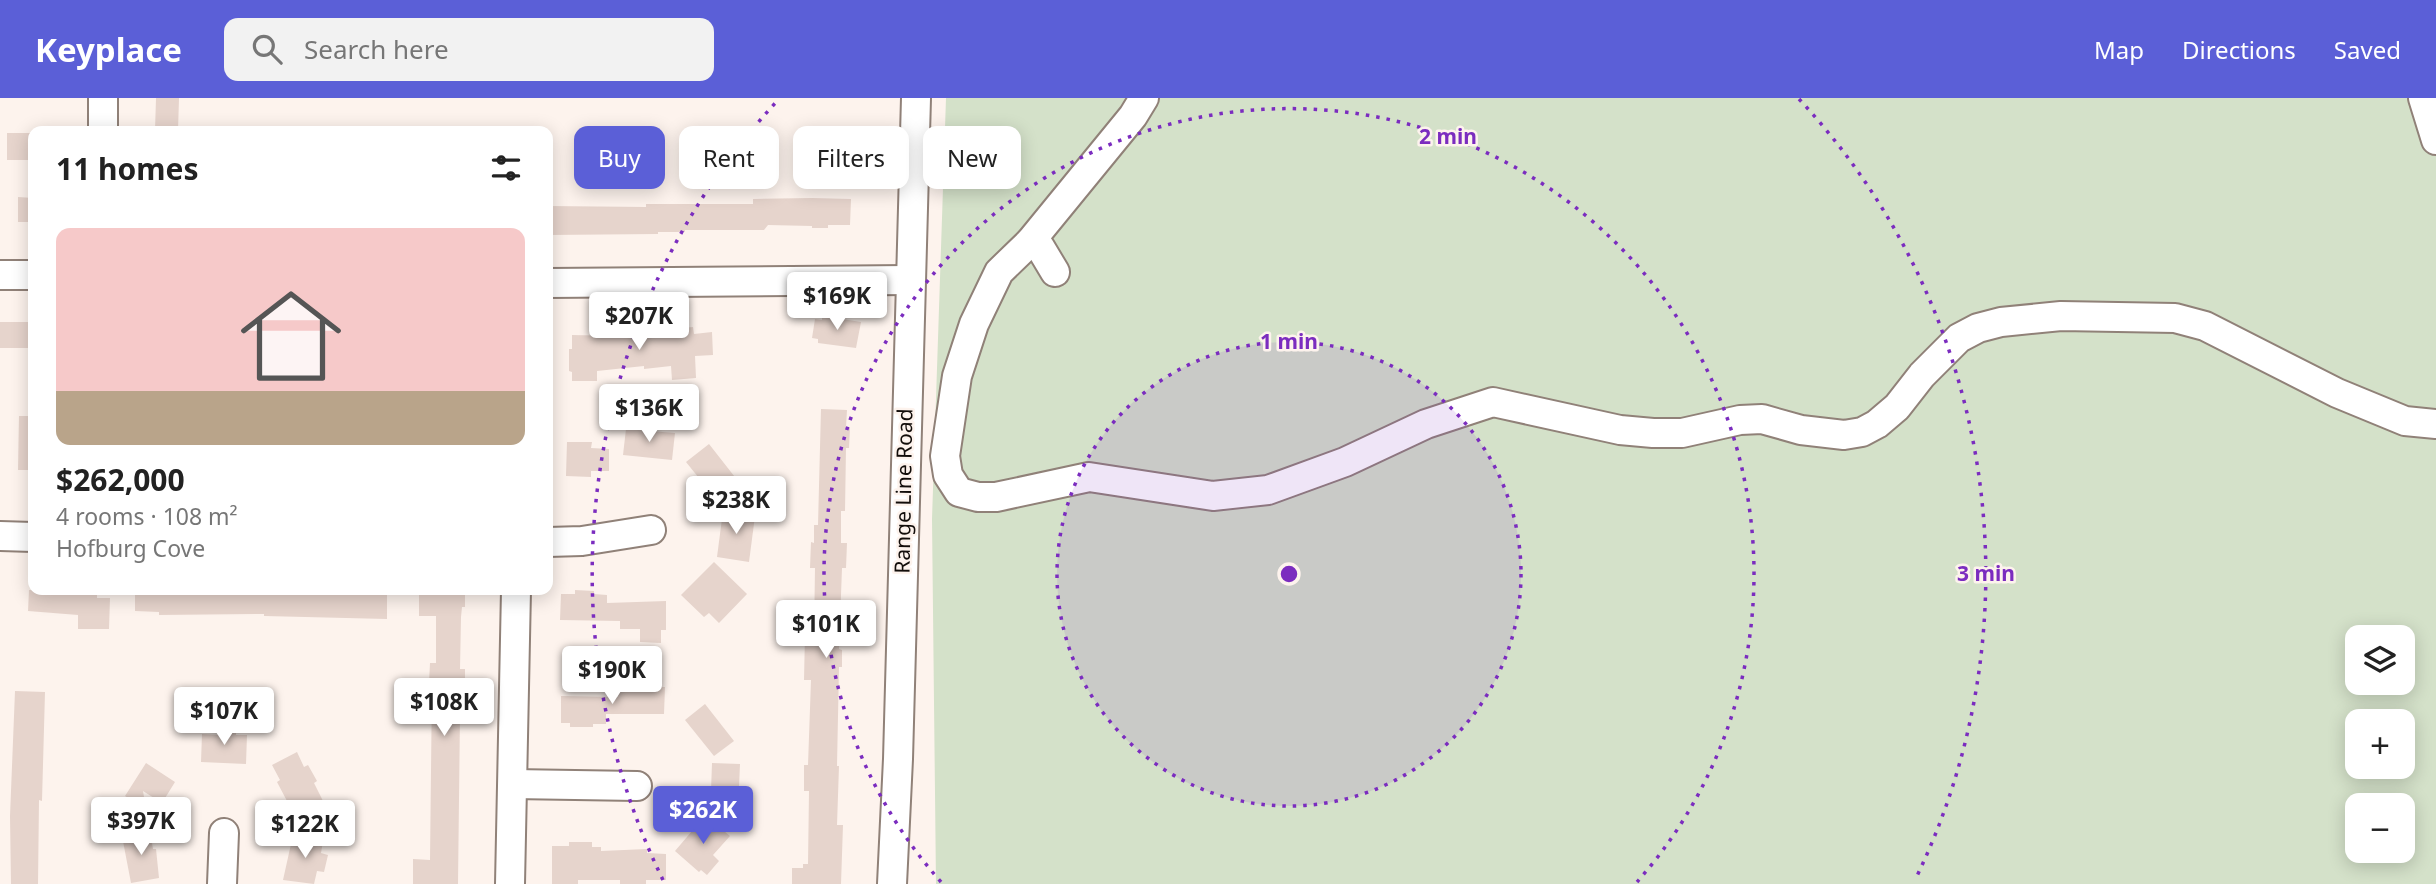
<!DOCTYPE html>
<html lang="en">
<head>
<meta charset="utf-8">
<style>
	body { margin:0; font-family:"Noto Sans",sans-serif; background:#f2f2f2; color:#222; height:100vh; display:flex; flex-direction:column; font-size:26px; white-space:nowrap }
	* { box-sizing:border-box; margin:0 }
	p { font-size:23px; color:#767676 }
	.icon { flex:none; width:38px; height:38px; fill:none; stroke:currentColor; stroke-width:2; stroke-linecap:round; stroke-linejoin:round }
	.map { position:relative; flex:1; overflow:hidden }
	.drawer { position:absolute; left:28px; top:28px; width:525px; height:469px; display:flex; flex-direction:column; background:#fff; border-radius:14px; box-shadow:0 4px 18px #0003 }
	.drawer>* { flex:none }
	.hud { position:absolute; left:574px; top:28px; width:665px; height:63px; display:flex; gap:14px }
	.buttons { position:absolute; left:2345px; top:527px; display:grid; gap:14px }
	.buttons a { display:grid; place-items:center; width:70px; height:70px; border-radius:14px; background:#fff; box-shadow:0 4px 18px #0003; font-size:35px }
	.price { position:absolute; translate:-50% -60px; padding:0 16px; border-radius:7px; background:#fff; color:#222; font-size:23px; line-height:46px; filter:drop-shadow(0 2px 4px #0008) }
	.price::after { content:''; position:absolute; left:50%; top:42px; width:21px; height:16px; margin-left:-10px; background:inherit; clip-path:polygon(0 0,100% 0,50% 100%) }
	.price.active { background:#5b5fd7; color:#fff }
	ul { padding:0; list-style:none }
	li { display:grid; align-content:center; gap:14px; height:371px; padding:0 28px }
	li span { display:grid; place-items:center; height:217px; border-radius:14px; color:#555 }
	li>.icon { margin-inline-start:auto }
	span .icon { width:126px; height:126px; fill:#fffc; stroke-width:1 }
	li b { font-size:30px }
	h2 { display:flex; justify-content:space-between; align-items:center; height:84px; padding:0 28px; font-size:30px }
	.tag { padding:0 24px; border-radius:14px; background:#fff; box-shadow:0 4px 18px #0003; font-size:24px; line-height:63px }
	.tag.active { background:#5b5fd7; color:#fff }
	header { display:flex; align-items:center; gap:42px; box-sizing:border-box; height:98px; padding:0 35px; background:#5b5fd7; color:#fff }
	header strong { font-size:33px }
	nav { display:flex; gap:38px; margin-inline-start:auto; font-size:24px }
	.search { width:490px; height:63px; background:#f2f2f2; display:flex; align-items:center; gap:18px; box-sizing:border-box; padding:0 24px; border-radius:14px; color:#767676; font-size:26px }
	.map>svg:first-child { display:block }
</style>
</head>
<body>
<header>
<strong>Keyplace</strong>
<div class="search"><svg class="icon" aria-label="search" viewBox="0 0 24 24"><circle cx="10" cy="10" r="6"/><path d="M15 15l6 6"/></svg>Search here</div>
<nav><a>Map</a><a>Directions</a><a>Saved</a></nav>
</header>
<div class="map">
<svg width="2436" height="786" viewBox="0 0 2436 786">
	<rect width="100%" height="100%" fill="#fdf3ed"/>
	<path fill="#d4e1c9" fill-rule="evenodd" d="M 946,0 L 2436,0 L 2436,786 L 936,786 L 932,421 ZM 2357,539 L 2403,539 L 2403,584 L 2357,584 ZM 2357,623 L 2403,623 L 2403,668 L 2357,668 ZM 2357,707 L 2403,707 L 2403,752 L 2357,752 Z"/>
	<g fill="#e6d4cc">
		<path d="M 156,0 L 179,0 L 178,33 L 155,33 Z"/>
		<rect x="7" y="35" width="26" height="27"/>
		<path d="M 18,99 L 33,100 L 33,124 L 18,124 Z"/>
		<path d="M 812,100 L 851,101 L 850,127 L 828,127 L 828,130 L 812,130 L 812,128 L 768,127 L 764,132 L 685,132 L 685,134 L 658,134 L 658,136 L 548,137 L 548,108 L 646,109 L 646,106 L 753,106 L 753,101 Z"/>
		<path d="M 822,218 L 861,224 L 856,250 L 818,245 L 818,241 L 812,240 L 815,221 L 822,222 Z"/>
		<rect x="0" y="224" width="33" height="26"/>
		<path d="M 693,229 L 694,236 L 712,234 L 713,257 L 695,258 L 696,280 L 672,282 L 671,268 L 644,271 L 644,268 L 597,273 L 597,283 L 572,283 L 572,274 L 569,273 L 569,251 L 572,251 L 572,237 L 618,238 L 617,236 Z"/>
		<path d="M 821,311 L 847,312 L 846,329 L 850,330 L 849,350 L 846,350 L 845,413 L 841,413 L 841,445 L 847,445 L 846,470 L 842,470 L 839,551 L 842,552 L 842,569 L 839,569 L 837,668 L 839,668 L 837,727 L 843,727 L 841,786 L 792,786 L 792,770 L 803,770 L 803,766 L 808,766 L 809,693 L 804,693 L 804,667 L 808,667 L 811,582 L 804,582 L 805,536 L 814,536 L 815,470 L 810,470 L 811,444 L 814,445 L 814,427 L 818,427 Z"/>
		<path d="M 19,318 L 33,318 L 33,372 L 18,372 Z"/>
		<path d="M 626,331 L 675,335 L 672,362 L 623,357 Z"/>
		<path d="M 567,344 L 592,344 L 591,350 L 609,351 L 609,373 L 591,373 L 591,379 L 566,378 Z"/>
		<path d="M 709,346 L 738,383 L 718,399 L 709,388 L 707,390 L 686,364 Z"/>
		<path d="M 723,413 L 755,418 L 749,464 L 717,459 Z"/>
		<path d="M 714,464 L 747,496 L 719,525 L 709,515 L 704,519 L 681,497 Z"/>
		<path d="M 29,492 L 97,492 L 97,500 L 110,500 L 109,531 L 78,531 L 78,517 L 28,513 Z"/>
		<path d="M 135,492 L 387,493 L 387,521 L 264,518 L 264,516 L 159,517 L 159,514 L 135,513 Z"/>
		<path d="M 428,492 L 465,494 L 465,509 L 462,509 L 461,519 L 460,571 L 465,571 L 465,582 L 464,616 L 460,616 L 458,786 L 413,786 L 413,761 L 430,762 L 432,585 L 429,585 L 430,565 L 436,565 L 436,518 L 419,518 L 419,493 Z"/>
		<path d="M 575,492 L 594,493 L 594,496 L 607,497 L 607,505 L 666,503 L 666,532 L 661,532 L 661,545 L 640,544 L 640,531 L 620,531 L 620,523 L 560,522 L 561,496 L 575,496 Z"/>
		<path d="M 618,588 L 665,589 L 664,616 L 606,616 L 606,626 L 593,626 L 593,629 L 570,629 L 570,625 L 561,625 L 561,598 L 618,599 Z"/>
		<path d="M 15,593 L 45,594 L 42,703 L 39,702 L 38,786 L 11,786 L 10,718 Z"/>
		<path d="M 705,606 L 734,643 L 714,658 L 685,622 Z"/>
		<path d="M 219,628 L 236,629 L 236,637 L 247,637 L 246,666 L 201,664 L 202,636 L 219,637 Z"/>
		<path d="M 297,654 L 304,669 L 308,667 L 317,683 L 314,685 L 325,707 L 297,722 L 277,684 L 280,682 L 272,667 Z"/>
		<path d="M 146,665 L 175,684 L 162,705 L 143,693 L 146,711 L 125,698 Z"/>
		<path d="M 712,665 L 740,666 L 738,712 L 714,711 L 714,693 L 711,693 Z"/>
		<path d="M 708,720 L 730,738 L 713,757 L 719,763 L 707,777 L 701,772 L 699,774 L 675,753 L 698,726 L 701,728 Z"/>
		<path d="M 150,733 L 153,751 L 156,751 L 159,780 L 131,785 L 122,738 Z"/>
		<path d="M 293,737 L 323,743 L 321,755 L 328,757 L 324,774 L 317,773 L 314,786 L 283,782 Z"/>
		<path d="M 569,744 L 592,744 L 592,749 L 601,749 L 601,753 L 647,751 L 647,755 L 666,756 L 666,782 L 646,782 L 646,786 L 620,786 L 620,782 L 578,782 L 578,786 L 552,786 L 552,748 L 569,748 Z"/>
	</g>
	<g fill="none" stroke-linecap="round" stroke-linejoin="round">
		<defs>
			<g id="minor">
				<path d="M 2423,0 L 2436,42"/>
				<path d="M 103,33 L 103,0"/>
				<path d="M 1030,144 L 999,174 L 974,226 L 957,278 L 945,358 L 948,377 L 959,394 L 978,399 L 996,399 L 1089,379 L 1213,398 L 1268,392 L 1345,364 L 1426,326 L 1493,304 L 1620,332 L 1653,335 L 1682,335 L 1740,322 L 1762,321 L 1801,332 L 1844,337 L 1862,334 L 1877,326 L 1897,309 L 1922,277 L 1959,240 L 1978,230 L 2001,224 L 2061,218 L 2175,220 L 2205,228 L 2337,295 L 2405,323 L 2436,326"/>
				<path d="M 1055,174 L 1040,149 L 1030,144 L 1133,18 L 1144,0"/>
				<path d="M 0,177 L 33,177"/>
				<path d="M 548,185 L 909,182"/>
				<path d="M 0,438 L 33,439"/>
				<path d="M 548,444 L 582,443 L 651,432"/>
				<path d="M 513,686 L 637,688"/>
				<path d="M 222,786 L 224,735"/>
				<path d="M 510,786 L 516,492"/>
				<path d="M 892,786 L 898,661 L 916,0"/>
			</g>
		</defs>
		<use href="#minor" stroke="#908178" stroke-width="32"/>
		<use href="#minor" stroke="#fff" stroke-width="28"/>
	</g>
	<circle cx="1289" cy="476" r="232" fill="#7b2cbf" fill-opacity=".12"/>
	<g fill="none" stroke="#7b2cbf" stroke-width="3.5" stroke-dasharray="3.5 7">
		<circle cx="1289" cy="476" r="232"/>
		<path d="M941 784A465 465 0 1 1 1637 784"/>
		<path d="M663 782A697 697 0 0 1 779 1M1799 1A697 697 0 0 1 1915 782"/>
	</g>
	<g text-anchor="middle" stroke-width="5" stroke-linejoin="round" paint-order="stroke">
		<g font-size="21" fill="#120d0a" stroke="#fdf3ed">
			<text transform="translate(904 393) rotate(-89)" y="7">Range Line Road</text>
		</g>
	</g>
	<circle cx="1289" cy="476" r="10" fill="#7b2cbf" stroke="#fdf3ed" stroke-width="3.5"/>
	<g font-size="21" text-anchor="middle" font-weight="bold" fill="#7b2cbf" stroke="#fdf3ed" stroke-width="5" stroke-linejoin="round" paint-order="stroke">
		<text x="1448" y="46">2 min</text>
		<text x="1289" y="251">1 min</text>
		<text x="1986" y="483">3 min</text>
	</g>
</svg>
<div class="buttons">
<a><svg class="icon" aria-label="layers" viewBox="0 0 24 24"><path d="M12 4l9 5-9 5-9-5zM3 14l9 5 9-5"/></svg></a>
<a>+</a>
<a>−</a>
</div>
<b class="price" style="left:837px;top:234px">$169K</b>
<b class="price" style="left:639px;top:254px">$207K</b>
<b class="price" style="left:649px;top:346px">$136K</b>
<b class="price" style="left:736px;top:438px">$238K</b>
<b class="price" style="left:826px;top:562px">$101K</b>
<b class="price" style="left:612px;top:608px">$190K</b>
<b class="price" style="left:444px;top:640px">$108K</b>
<b class="price" style="left:224px;top:649px">$107K</b>
<b class="price active" style="left:703px;top:748px">$262K</b>
<b class="price" style="left:141px;top:759px">$397K</b>
<b class="price" style="left:305px;top:762px">$122K</b>
<div class="hud">
<a class="tag active">Buy</a>
<a class="tag">Rent</a>
<a class="tag">Filters</a>
<a class="tag">New</a>
</div>
<section class="drawer">
<h2>11 homes<svg class="icon" aria-label="filters" viewBox="0 0 24 24"><path d="M4 7h16M4 17h16"/><circle cx="9" cy="7" r="2"/><circle cx="15" cy="17" r="2"/></svg></h2>
<ul>
<li><span style="background:linear-gradient(#f6c9c9 75%,#b9a48a 0)"><svg class="icon" aria-label="home" viewBox="0 0 24 24"><path d="M3 11l9-7 9 7M6 9v11h12V9"/></svg></span><div><b>$262,000</b><p>4 rooms · 108 m²</p><p>Hofburg Cove</p></div></li>
</ul>
</section>
</div>
</body>
</html>
